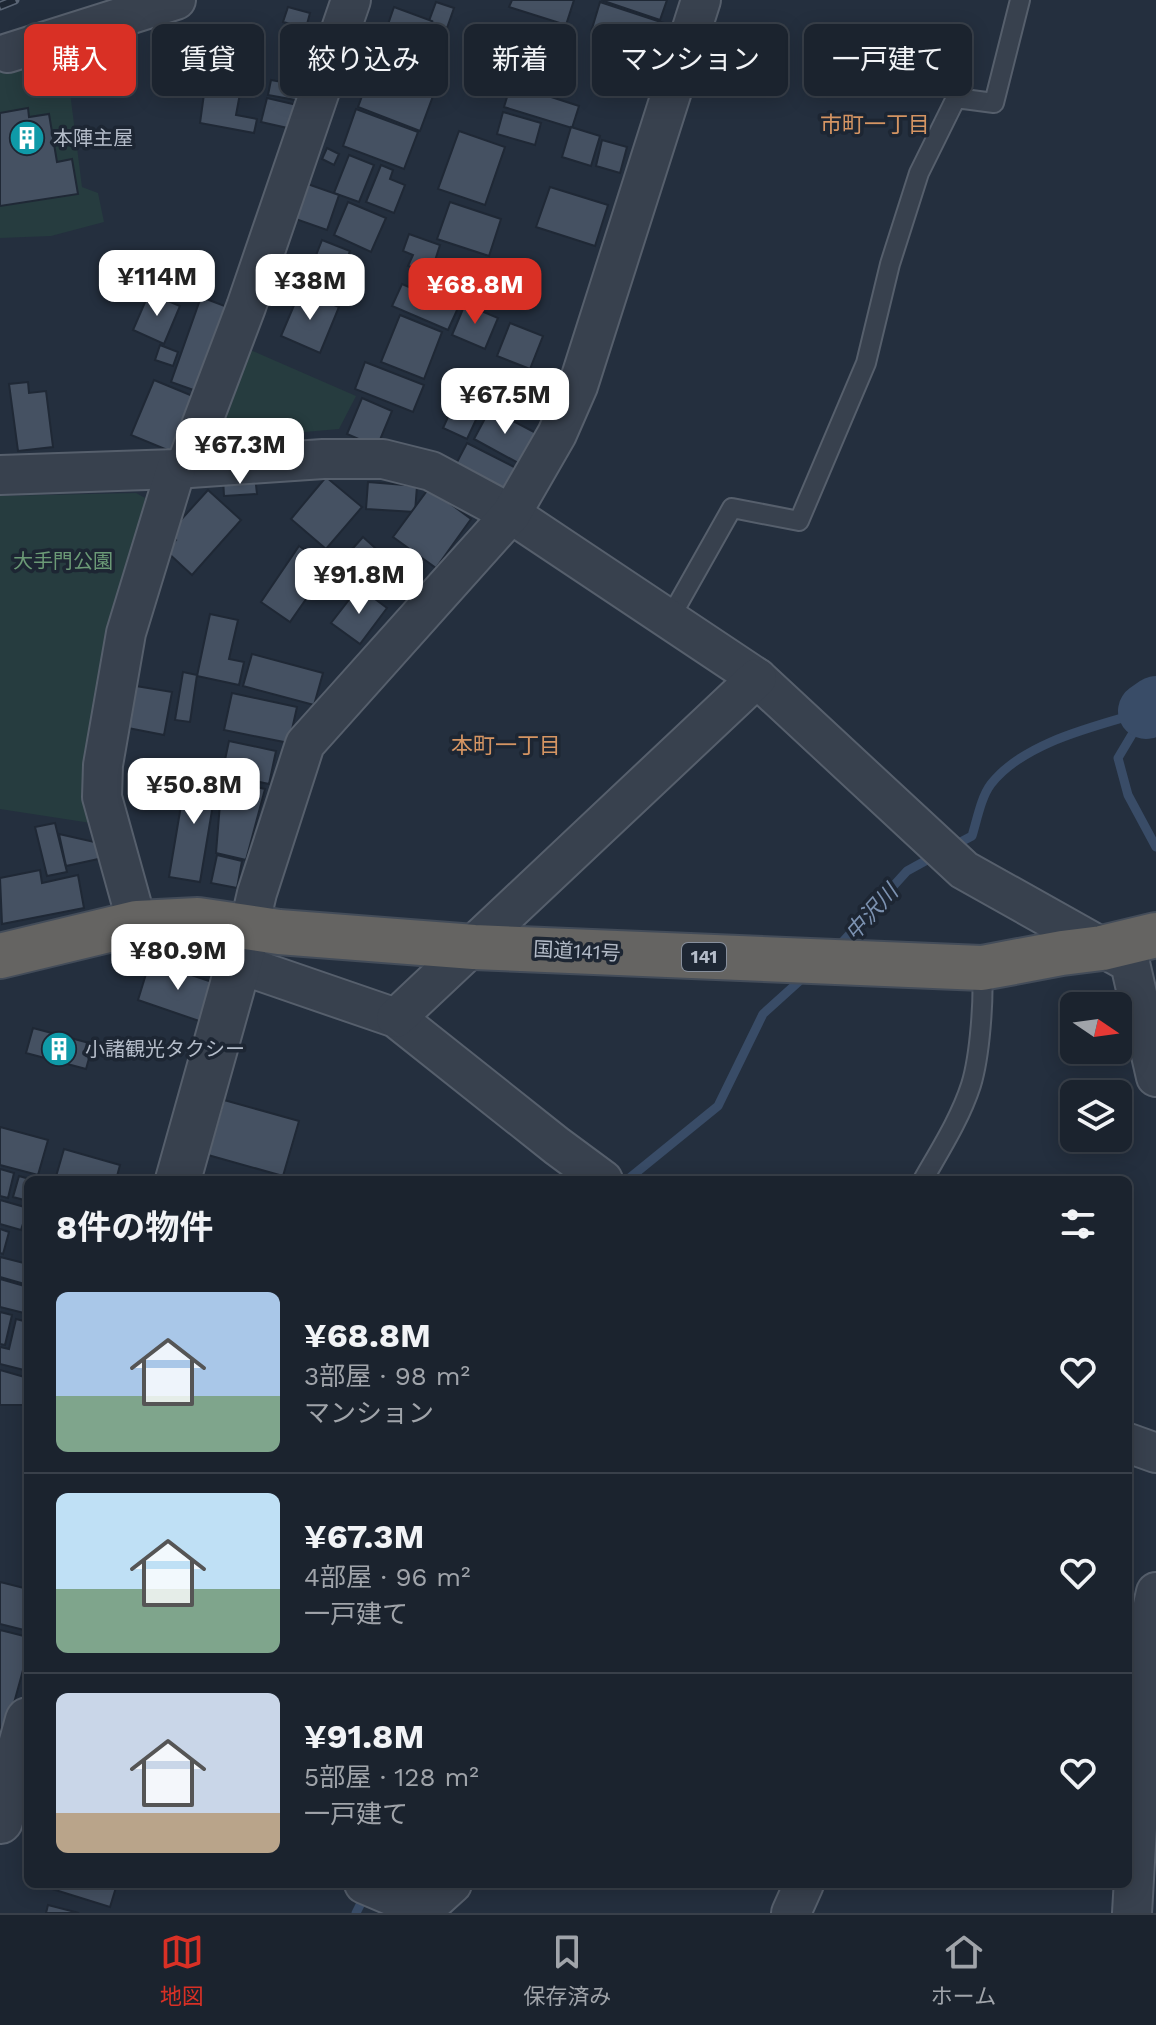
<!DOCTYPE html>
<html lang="ja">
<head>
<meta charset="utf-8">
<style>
	body { margin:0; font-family:"Work Sans","Noto Sans JP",sans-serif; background:#242b36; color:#f1f3f6; height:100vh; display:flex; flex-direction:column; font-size:30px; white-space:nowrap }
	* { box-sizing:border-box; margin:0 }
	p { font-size:26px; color:#a0a4aa }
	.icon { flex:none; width:44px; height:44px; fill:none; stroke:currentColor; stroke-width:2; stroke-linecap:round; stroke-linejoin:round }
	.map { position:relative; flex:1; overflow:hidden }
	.side { position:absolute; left:24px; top:1176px; width:1108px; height:712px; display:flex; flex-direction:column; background:#1b232e; border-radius:12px; box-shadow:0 4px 20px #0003,0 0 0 2px #39404a }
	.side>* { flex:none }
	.top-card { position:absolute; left:24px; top:24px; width:1108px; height:72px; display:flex; gap:16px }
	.needle { width:52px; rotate:103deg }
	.controls { position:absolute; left:1060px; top:992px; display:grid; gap:16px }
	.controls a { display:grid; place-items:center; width:72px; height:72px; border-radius:12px; background:#1b232e; box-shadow:0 4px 20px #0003,0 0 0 2px #39404a; font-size:40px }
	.price { position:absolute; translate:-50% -68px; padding:0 18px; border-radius:16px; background:#fff; color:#222; font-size:26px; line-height:52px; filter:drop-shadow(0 2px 4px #0008) }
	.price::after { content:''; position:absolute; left:50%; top:48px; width:24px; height:18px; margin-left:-12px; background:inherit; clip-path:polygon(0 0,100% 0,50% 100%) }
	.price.on { background:#d93025; color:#fff }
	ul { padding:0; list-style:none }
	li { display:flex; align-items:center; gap:24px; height:200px; padding:0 32px }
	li+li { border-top:2px solid #39404a }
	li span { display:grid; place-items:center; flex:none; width:224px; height:160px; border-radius:12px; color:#555 }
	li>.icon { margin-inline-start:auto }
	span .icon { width:96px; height:96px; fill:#fffc; stroke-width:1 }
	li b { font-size:34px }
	h2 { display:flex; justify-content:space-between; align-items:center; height:96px; padding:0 32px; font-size:34px }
	.tag { padding:0 28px; border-radius:12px; background:#1b232e; box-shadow:0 4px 20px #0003,0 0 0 2px #39404a; font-size:28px; line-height:72px }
	.tag.on { background:#d93025; color:#fff }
	.tabs { display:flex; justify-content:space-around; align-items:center; height:112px; border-top:2px solid #39404a; background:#1b232e; font-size:22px; color:#a0a4aa }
	.tabs a { display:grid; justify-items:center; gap:4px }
	.tabs .on { color:#d93025 }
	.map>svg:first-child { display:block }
</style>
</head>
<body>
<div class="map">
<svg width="1156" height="1913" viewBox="0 0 1156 1913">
	<rect width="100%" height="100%" fill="#242f3e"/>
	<g fill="#263c3f">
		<path d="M 64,45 L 82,187 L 98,193 L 104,222 L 51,236 L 0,238 L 0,69 Z"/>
		<path d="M 239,345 L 356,396 L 339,429 L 203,441 Z"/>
		<path d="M 136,493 L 145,498 L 113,635 L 91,823 L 0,809 L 0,496 Z"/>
	</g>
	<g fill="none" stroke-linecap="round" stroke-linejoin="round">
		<g stroke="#394c67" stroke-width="9">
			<path d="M 1146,711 L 1118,758 L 1128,795 L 1156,847"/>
			<path d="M 953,846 L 972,836 C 977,820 981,797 991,784 C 1025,741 1097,726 1146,711"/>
			<path d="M 837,948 L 907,871 L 936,855"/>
			<path d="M 627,1180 L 718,1106 L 763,1014 L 805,976"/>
			<path d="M 356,1913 L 365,1895"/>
		</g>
		<path stroke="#394c67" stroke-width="56" d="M 1146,711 L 1156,704"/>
	</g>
	<g fill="#455162" stroke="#1f2835" stroke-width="2">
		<path d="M 512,0 L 574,0 L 566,25 L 509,7 Z"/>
		<path d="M 601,0 L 667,0 L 660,20 Z"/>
		<path d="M 436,2 L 454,8 L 447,28 L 429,21 Z"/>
		<path d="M 600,2 L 673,26 L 663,56 L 591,32 Z"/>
		<path d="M 288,7 L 310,13 L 306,28 L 283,22 Z"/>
		<path d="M 394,7 L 432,21 L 410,81 L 373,68 Z"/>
		<path d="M 481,24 L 565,53 L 552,92 L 468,64 Z"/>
		<path d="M 431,29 L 445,33 L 439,52 L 425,48 Z"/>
		<path d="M 208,65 L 244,72 L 236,115 L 257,119 L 254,133 L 200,123 Z"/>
		<path d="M 371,72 L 433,96 L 420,131 L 358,107 Z"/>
		<path d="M 271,80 L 305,86 L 301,101 L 268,95 Z"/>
		<path d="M 511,84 L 579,106 L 572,128 L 504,107 Z"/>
		<path d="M 267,98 L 297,105 L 292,129 L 261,122 Z"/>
		<path d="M 28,108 L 29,117 L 49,114 L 57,162 L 72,159 L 78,194 L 0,206 L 0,113 Z"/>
		<path d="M 356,109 L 418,132 L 404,169 L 343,146 Z"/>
		<path d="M 503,112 L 541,123 L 535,145 L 497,134 Z"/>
		<path d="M 571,127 L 600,136 L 591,166 L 562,157 Z"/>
		<path d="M 459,131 L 505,147 L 485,205 L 438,189 Z"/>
		<path d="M 602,140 L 627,147 L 620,173 L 596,166 Z"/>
		<path d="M 327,148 L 339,154 L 334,165 L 322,159 Z"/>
		<path d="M 349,155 L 374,165 L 359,202 L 334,193 Z"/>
		<path d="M 381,165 L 393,170 L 390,179 L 405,185 L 394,213 L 366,202 Z"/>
		<path d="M 299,181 L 339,195 L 327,230 L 287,216 Z"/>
		<path d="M 550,187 L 608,205 L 595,246 L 536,227 Z"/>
		<path d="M 348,202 L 386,218 L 371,252 L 334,235 Z"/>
		<path d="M 450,202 L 501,219 L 489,256 L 437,239 Z"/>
		<path d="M 409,234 L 440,245 L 431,273 L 408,266 L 413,255 L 403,251 Z"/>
		<path d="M 322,240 L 350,251 L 334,292 L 306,281 Z"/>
		<path d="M 402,284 L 458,308 L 448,330 L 392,306 Z"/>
		<path d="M 300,291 L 339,307 L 320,353 L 281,336 Z"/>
		<path d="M 149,293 L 180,306 L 164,344 L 133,330 Z"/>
		<path d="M 201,297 L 230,308 L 199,392 L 171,382 Z"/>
		<path d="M 465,304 L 498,318 L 485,349 L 452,335 Z"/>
		<path d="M 400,315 L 442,332 L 424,379 L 381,362 Z"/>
		<path d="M 510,323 L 543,336 L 530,369 L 497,356 Z"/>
		<path d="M 160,345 L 178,352 L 173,366 L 155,360 Z"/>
		<path d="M 365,362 L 424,385 L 413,412 L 355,389 Z"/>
		<path d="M 154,380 L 200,399 L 177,454 L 131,435 Z"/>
		<path d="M 28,382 L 29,393 L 46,391 L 53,447 L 18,451 L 9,384 Z"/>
		<path d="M 458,395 L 482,407 L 467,439 L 443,428 Z"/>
		<path d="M 362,398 L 392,411 L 377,447 L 347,434 Z"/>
		<path d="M 490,409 L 536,433 L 520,464 L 474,439 Z"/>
		<path d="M 467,443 L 518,469 L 506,492 L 455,466 Z"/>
		<path d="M 255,476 L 257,494 L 224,496 L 223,478 Z"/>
		<path d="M 326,477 L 362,507 L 326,549 L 291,519 Z"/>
		<path d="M 368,482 L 417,486 L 415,512 L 366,509 Z"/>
		<path d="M 429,488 L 471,519 L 436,568 L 393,537 Z"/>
		<path d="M 208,490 L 241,520 L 192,575 L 166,551 L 176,540 L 169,533 Z"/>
		<path d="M 363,537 L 383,555 L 356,585 L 336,567 Z"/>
		<path d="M 299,546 L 329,566 L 290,622 L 261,602 Z"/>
		<path d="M 359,587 L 387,608 L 360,644 L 331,623 Z"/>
		<path d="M 210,614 L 238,620 L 229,659 L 244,662 L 239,685 L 197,676 Z"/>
		<path d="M 252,654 L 323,673 L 314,705 L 243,686 Z"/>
		<path d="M 183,672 L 197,675 L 190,722 L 175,720 Z"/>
		<path d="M 136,686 L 172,692 L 164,735 L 128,728 Z"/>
		<path d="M 232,693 L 297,707 L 289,743 L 224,730 Z"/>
		<path d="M 229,741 L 276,751 L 269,784 L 222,774 Z"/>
		<path d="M 187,770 L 218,775 L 200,882 L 169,877 Z"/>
		<path d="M 222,779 L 265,789 L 246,860 L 216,853 Z"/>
		<path d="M 55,823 L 67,872 L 47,876 L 35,827 Z"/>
		<path d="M 59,834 L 99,843 L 103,858 L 66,866 Z"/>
		<path d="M 217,855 L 242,861 L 237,888 L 211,883 Z"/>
		<path d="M 40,870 L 42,883 L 78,875 L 84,908 L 2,924 L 0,878 Z"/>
		<path d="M 150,961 L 218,984 L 205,1023 L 138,1000 Z"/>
		<path d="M 33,1028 L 93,1044 L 86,1069 L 26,1053 Z"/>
		<path d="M 224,1100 L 299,1121 L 283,1176 L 208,1155 Z"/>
		<path d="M 0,1127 L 48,1140 L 38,1175 L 0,1165 Z"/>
		<path d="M 64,1149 L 120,1165 L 116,1180 L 55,1180 Z"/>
		<path d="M 0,1169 L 14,1173 L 8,1198 L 0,1196 Z"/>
		<path d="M 19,1176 L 33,1180 L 28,1180 L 28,1201 L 13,1197 Z"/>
		<path d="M 0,1200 L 28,1208 L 21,1230 L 0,1224 Z"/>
		<path d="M 0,1229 L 9,1232 L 3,1254 L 0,1253 Z"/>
		<path d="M 0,1257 L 28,1264 L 28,1285 L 0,1277 Z"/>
		<path d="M 0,1279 L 28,1287 L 28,1314 L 0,1307 Z"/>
		<path d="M 0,1312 L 12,1315 L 5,1345 L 0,1344 Z"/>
		<path d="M 16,1319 L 28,1322 L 28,1371 L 0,1364 L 0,1347 L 9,1349 Z"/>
		<path d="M 0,1370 L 28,1378 L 28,1405 L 0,1405 Z"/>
		<path d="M 0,1582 L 28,1589 L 28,1631 L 0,1624 Z"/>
		<path d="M 0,1630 L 28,1637 L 28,1652 L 0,1754 Z"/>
		<path d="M 36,1884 L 117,1884 L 110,1907 Z"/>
		<path d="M 48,1905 L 79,1913 L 46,1913 Z"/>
	</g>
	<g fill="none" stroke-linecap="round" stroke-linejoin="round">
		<defs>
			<g id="service">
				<path d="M 670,618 L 732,508 L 799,521 L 866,363 L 890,264 L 919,173 L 956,98 L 994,103 L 1020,0"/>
				<path d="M 923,1180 C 940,1150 960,1119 971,1085 C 980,1056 984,999 982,968"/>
			</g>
			<g id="minor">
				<path d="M 8,53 L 176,0"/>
				<path d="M 185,468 L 246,307 L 351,0"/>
				<path d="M 0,475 L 176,469 L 323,459 L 383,459 L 431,471 L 511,514 L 757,678 L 964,870 L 1130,963 L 1156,1077"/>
				<path d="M 137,923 L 102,797 L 103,765 L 126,633 L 176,469"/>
				<path d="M 249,927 L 257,893 L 305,744 L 511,514 L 557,434 L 578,386 L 701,0"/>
				<path d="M 239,964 L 396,1018 L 557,1146 L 603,1180"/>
				<path d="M 396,1018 L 757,678"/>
				<path d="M 1128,1443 L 1156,1453"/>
				<path d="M 364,1884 L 397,1898 L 432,1902 L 452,1884"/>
				<path d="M 791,1913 L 804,1884"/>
				<path d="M 1132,1913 L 1149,1623 L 1156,1592"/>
			</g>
			<g id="tertiary">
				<path d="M 178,1180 L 249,927"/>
				<path d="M 0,1821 L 28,1720"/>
			</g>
			<path id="trunk" d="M 0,956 L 137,923 L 198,920 L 279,932 L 474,947 L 982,968 L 1062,953 L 1102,948 L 1156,935"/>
		</defs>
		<use href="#service" stroke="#565f6c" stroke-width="22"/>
		<use href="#minor" stroke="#565f6c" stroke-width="42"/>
		<use href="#tertiary" stroke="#565f6c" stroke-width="48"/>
		<use href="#trunk" stroke="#434c59" stroke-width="48"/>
		<use href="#service" stroke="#38414e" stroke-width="18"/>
		<use href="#minor" stroke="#38414e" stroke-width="38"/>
		<use href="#tertiary" stroke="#38414e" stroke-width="44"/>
		<use href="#trunk" stroke="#656462" stroke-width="44"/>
		<defs>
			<path id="rail" d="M 0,6 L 15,0"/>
		</defs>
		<use href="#rail" stroke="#5a6575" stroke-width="9"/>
		<use href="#rail" stroke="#1d2633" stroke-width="6" stroke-dasharray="18" stroke-linecap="butt"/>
	</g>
	<defs>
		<symbol id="building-disc" viewBox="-11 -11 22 22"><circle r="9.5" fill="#0f9aa8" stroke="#1d2633"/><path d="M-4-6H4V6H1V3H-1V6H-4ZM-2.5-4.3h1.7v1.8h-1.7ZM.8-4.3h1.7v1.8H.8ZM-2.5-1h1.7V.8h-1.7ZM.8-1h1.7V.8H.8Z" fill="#fff"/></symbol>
	</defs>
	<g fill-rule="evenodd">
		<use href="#building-disc" x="7" y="118" width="40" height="40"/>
		<use href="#building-disc" x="39" y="1029" width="40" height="40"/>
	</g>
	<g text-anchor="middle" stroke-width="7" stroke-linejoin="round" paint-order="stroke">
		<rect fill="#1d2633" stroke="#878f9c" stroke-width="2" x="682" y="943" width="44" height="28" rx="6"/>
		<g font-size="18" font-weight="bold" fill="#b4bcc9">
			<text x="704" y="963">141</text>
		</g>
		<g font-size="20" fill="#b4bcc9" stroke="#1d2633" text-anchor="start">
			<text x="53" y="145">本陣主屋</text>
			<text x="85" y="1056">小諸観光タクシー</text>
		</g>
		<g font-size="20" fill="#6b9a76" stroke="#1d2633">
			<text x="63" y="568">大手門公園</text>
		</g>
		<g font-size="20" fill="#b4bcc9" stroke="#1d2633">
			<text transform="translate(577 951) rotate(3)" y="7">国道141号</text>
		</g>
		<g font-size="22" fill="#d59563" stroke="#1d2633">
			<text x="875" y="132">市町一丁目</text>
			<text x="506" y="753">本町一丁目</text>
		</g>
		<g font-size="22" font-style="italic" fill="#7c92b1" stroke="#1d2633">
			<text transform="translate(871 912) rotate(-48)" y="8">中沢川</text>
		</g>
	</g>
</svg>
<div class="controls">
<a><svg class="needle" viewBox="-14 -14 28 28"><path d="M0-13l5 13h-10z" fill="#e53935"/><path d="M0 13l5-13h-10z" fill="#a0a4aa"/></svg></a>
<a><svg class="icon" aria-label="layers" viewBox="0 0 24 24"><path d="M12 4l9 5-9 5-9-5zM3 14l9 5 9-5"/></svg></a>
</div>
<b class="price" style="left:157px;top:318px">¥114M</b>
<b class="price" style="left:310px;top:322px">¥38M</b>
<b class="price on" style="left:475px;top:326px">¥68.8M</b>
<b class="price" style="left:505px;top:436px">¥67.5M</b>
<b class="price" style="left:240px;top:486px">¥67.3M</b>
<b class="price" style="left:359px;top:616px">¥91.8M</b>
<b class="price" style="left:194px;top:826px">¥50.8M</b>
<b class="price" style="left:178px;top:992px">¥80.9M</b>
<div class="top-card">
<a class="tag on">購入</a>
<a class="tag">賃貸</a>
<a class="tag">絞り込み</a>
<a class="tag">新着</a>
<a class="tag">マンション</a>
<a class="tag">一戸建て</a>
</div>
<section class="side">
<h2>8件の物件<svg class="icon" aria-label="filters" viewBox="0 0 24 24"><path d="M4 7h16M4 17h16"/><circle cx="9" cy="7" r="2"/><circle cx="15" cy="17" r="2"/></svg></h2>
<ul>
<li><span style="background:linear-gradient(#a9c7e8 65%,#7fa58c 0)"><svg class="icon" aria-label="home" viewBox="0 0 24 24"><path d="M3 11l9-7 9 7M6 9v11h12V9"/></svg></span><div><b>¥68.8M</b><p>3部屋 · 98 m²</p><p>マンション</p></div><svg class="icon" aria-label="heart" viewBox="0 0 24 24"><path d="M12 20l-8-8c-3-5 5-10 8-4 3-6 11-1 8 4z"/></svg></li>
<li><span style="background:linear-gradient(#bfe0f5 60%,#7fa58c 0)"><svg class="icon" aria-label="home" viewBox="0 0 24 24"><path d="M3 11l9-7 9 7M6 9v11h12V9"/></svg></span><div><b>¥67.3M</b><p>4部屋 · 96 m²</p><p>一戸建て</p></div><svg class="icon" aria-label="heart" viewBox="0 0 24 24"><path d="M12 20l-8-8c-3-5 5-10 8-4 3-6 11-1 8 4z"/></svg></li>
<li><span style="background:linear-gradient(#c9d6e8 75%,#b9a48a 0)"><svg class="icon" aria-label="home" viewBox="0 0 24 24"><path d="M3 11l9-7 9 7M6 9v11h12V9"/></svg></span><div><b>¥91.8M</b><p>5部屋 · 128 m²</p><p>一戸建て</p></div><svg class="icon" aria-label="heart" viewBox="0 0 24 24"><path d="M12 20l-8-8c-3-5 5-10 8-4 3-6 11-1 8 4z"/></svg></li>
</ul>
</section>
</div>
<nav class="tabs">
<a class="on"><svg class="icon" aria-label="map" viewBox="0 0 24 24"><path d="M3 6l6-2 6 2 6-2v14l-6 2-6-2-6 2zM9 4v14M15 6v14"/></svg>地図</a>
<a><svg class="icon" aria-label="saved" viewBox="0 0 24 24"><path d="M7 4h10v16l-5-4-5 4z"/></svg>保存済み</a>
<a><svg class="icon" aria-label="home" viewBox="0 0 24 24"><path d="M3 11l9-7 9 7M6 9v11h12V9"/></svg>ホーム</a>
</nav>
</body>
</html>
